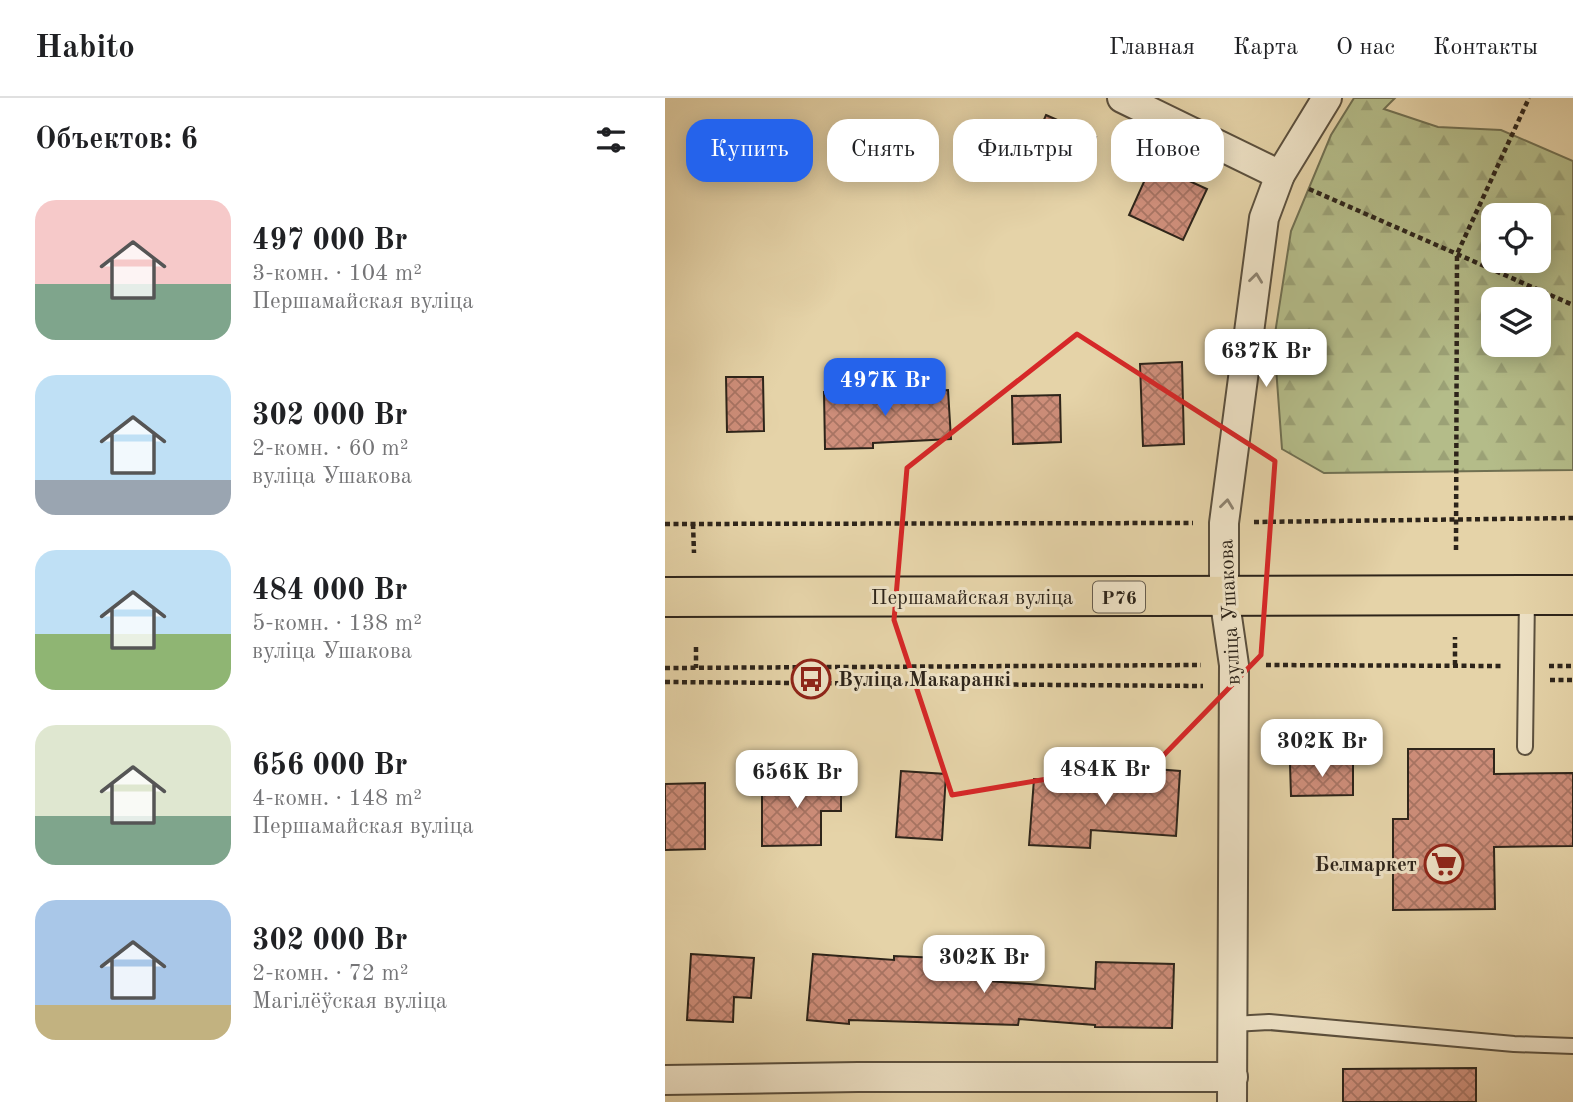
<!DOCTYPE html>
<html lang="ru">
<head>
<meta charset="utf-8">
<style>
	body { margin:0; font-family:"Old Standard TT",serif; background:#f6f6f6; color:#202124; height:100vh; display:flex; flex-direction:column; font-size:26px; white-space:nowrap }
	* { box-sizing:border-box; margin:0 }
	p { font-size:23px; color:#757577 }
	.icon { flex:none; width:38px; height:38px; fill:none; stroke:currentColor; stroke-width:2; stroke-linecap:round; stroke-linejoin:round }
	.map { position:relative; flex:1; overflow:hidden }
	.panel { display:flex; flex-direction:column; background:#fff; width:665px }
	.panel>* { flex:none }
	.hud { position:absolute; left:21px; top:21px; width:665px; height:63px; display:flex; gap:14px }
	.fabs { position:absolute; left:816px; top:105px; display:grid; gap:14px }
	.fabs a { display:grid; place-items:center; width:70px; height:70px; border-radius:14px; background:#fff; box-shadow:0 4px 18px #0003; font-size:35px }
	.price { position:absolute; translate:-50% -60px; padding:0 16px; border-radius:14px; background:#fff; color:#222; font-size:23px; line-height:46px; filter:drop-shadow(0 2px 4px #0008) }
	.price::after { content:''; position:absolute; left:50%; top:42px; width:21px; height:16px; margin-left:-10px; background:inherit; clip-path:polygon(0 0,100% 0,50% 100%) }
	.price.selected { background:#2563eb; color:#fff }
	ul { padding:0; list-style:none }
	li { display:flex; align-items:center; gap:21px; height:175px; padding:0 35px }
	li span { display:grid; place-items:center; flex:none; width:196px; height:140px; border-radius:21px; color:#555 }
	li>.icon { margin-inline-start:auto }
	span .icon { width:84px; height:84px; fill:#fffc; stroke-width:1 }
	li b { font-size:30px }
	h2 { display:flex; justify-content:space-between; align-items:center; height:84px; padding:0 35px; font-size:30px }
	.tag { padding:0 24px; border-radius:21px; background:#fff; box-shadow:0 4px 18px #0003; font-size:24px; line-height:63px }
	.tag.selected { background:#2563eb; color:#fff }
	header { display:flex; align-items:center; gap:42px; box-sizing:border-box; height:98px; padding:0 35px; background:#fff; border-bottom:2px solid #e0e0e0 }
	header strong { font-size:33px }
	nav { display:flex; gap:38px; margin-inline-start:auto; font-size:24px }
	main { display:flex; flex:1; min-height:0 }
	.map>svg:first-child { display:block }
</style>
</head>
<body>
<header>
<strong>Habito</strong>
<nav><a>Главная</a><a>Карта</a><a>О нас</a><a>Контакты</a></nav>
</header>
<main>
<section class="panel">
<h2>Объектов: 6<svg class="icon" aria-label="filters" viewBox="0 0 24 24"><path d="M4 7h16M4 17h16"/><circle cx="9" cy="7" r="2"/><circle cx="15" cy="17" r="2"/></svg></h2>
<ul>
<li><span style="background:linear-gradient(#f6c9c9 60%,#7fa58c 0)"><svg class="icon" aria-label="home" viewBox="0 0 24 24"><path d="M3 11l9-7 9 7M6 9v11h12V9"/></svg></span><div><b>497 000 Br</b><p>3-комн. · 104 m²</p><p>Першамайская вуліца</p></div></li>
<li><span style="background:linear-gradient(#bfe0f5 75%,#9aa5b1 0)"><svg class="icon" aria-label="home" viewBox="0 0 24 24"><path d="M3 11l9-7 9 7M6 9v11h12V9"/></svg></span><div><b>302 000 Br</b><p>2-комн. · 60 m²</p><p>вуліца Ушакова</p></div></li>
<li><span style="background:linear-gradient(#bfe0f5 60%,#8fb573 0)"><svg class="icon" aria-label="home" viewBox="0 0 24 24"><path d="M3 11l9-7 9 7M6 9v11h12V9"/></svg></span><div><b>484 000 Br</b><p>5-комн. · 138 m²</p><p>вуліца Ушакова</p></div></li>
<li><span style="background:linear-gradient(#dfe7d0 65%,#7fa58c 0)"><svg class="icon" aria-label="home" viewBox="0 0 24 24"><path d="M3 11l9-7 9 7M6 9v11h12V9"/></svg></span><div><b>656 000 Br</b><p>4-комн. · 148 m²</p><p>Першамайская вуліца</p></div></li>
<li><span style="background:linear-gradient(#a9c7e8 75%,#c2b280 0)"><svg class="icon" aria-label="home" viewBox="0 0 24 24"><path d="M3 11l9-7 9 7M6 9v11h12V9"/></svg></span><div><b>302 000 Br</b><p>2-комн. · 72 m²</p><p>Магілёўская вуліца</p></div></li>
</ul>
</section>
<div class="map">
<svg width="908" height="1004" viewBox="0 0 908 1004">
	<defs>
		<pattern id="forest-firs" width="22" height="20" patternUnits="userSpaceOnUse" patternTransform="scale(1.75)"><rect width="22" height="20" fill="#b4bc89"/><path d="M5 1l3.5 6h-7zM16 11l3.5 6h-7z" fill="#9ba176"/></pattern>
		<pattern id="building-cross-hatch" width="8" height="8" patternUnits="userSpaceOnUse" patternTransform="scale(1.75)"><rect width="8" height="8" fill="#ce8e7a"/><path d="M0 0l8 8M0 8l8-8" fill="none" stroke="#a87463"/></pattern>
	</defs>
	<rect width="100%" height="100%" fill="#e5d3a8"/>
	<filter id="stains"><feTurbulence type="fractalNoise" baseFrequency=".00286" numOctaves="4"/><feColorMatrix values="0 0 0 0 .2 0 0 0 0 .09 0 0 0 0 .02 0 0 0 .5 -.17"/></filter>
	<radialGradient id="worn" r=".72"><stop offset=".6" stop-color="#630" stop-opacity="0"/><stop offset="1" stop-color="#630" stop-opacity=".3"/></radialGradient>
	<path fill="url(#forest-firs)" stroke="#707052" stroke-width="2" fill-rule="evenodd" d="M 689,0 L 730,0 L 719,11 L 773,29 L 836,32 L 908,63 L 908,372 L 659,375 L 617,351 L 609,242 L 626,133 L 666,37 ZM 828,117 L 873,117 L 873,163 L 828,163 ZM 828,201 L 873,201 L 873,247 L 828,247 Z"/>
	<g fill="url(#building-cross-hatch)" stroke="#2d241a" stroke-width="2">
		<path d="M 381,17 L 431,39 L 417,73 L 366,51 Z"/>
		<path d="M 487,66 L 542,91 L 518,142 L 464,117 Z"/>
		<path d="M 517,264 L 519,346 L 478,348 L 475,266 Z"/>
		<path d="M 61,279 L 98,279 L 99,333 L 62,334 Z"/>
		<path d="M 283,292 L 286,341 L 208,345 L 208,350 L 160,351 L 159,294 L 206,293 L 207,297 Z"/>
		<path d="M 395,297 L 396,344 L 348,346 L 347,298 Z"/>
		<path d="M 743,651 L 829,651 L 829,676 L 908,675 L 908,748 L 829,749 L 830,811 L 728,812 L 728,721 L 743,721 Z"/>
		<path d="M 688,665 L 688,697 L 626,698 L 625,666 Z"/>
		<path d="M 451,668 L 515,673 L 511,738 L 426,732 L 425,750 L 364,747 L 369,681 L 450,687 Z"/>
		<path d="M 236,673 L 281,676 L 277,742 L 231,739 Z"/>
		<path d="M 156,681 L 176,681 L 176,713 L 156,713 L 156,747 L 97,748 L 97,682 Z"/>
		<path d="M 40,685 L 40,751 L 0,752 L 0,686 Z"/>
		<path d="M 26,856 L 89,860 L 86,900 L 69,899 L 68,924 L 22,922 Z"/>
		<path d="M 148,856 L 229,862 L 229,858 L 298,861 L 297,881 L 430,891 L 431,864 L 509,866 L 507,930 L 430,929 L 430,927 L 354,921 L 353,927 L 184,922 L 184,926 L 142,922 Z"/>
		<path d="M 811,970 L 811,1004 L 678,1004 L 678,971 Z"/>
	</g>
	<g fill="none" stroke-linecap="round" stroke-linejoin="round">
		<defs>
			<g id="lane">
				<path d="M 860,649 L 862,498"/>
				<path d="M 568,926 L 604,924 L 849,946 L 908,948"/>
			</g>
			<g id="street">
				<path d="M 457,0 L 615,77"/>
				<path d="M 0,982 L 193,979 L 568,979"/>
				<path d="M 567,1004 L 569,567 L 559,498 L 559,425 L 599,120 L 615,77 L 662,0"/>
			</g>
			<path id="primary" d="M 0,499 L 908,497"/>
		</defs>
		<use href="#lane" stroke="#5b503e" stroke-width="18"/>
		<use href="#street" stroke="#5b503e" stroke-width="32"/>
		<use href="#primary" stroke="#2d241a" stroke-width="42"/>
		<g stroke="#2d241a" stroke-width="4.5" stroke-dasharray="5 3.5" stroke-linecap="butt">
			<path d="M 644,91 L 908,207"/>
			<path d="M 589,424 L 908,420"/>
			<path d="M 0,426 L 528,425"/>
			<path d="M 28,426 L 29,455"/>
			<path d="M 791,452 L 792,156 L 864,0"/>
			<path d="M 31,549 L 31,570"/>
			<path d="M 601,567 L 837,568"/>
			<path d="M 790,567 L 790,539"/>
			<path d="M 884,568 L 908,568"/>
			<path d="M 0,570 L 536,567"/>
			<path d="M 885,582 L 908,582"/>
			<path d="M 0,584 L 538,588"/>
		</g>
		<use href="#lane" stroke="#eee2c6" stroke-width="14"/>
		<use href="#street" stroke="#eee2c6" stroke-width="28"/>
		<use href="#primary" stroke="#e5d3a8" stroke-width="38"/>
	</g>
	<defs><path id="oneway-chevron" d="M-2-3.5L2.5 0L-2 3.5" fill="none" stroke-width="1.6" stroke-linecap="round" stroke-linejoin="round" transform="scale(1.75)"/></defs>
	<g stroke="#8e8370">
		<use href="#oneway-chevron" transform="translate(591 180) rotate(-83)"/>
		<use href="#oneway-chevron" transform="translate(562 406) rotate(-83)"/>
	</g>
	<path fill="none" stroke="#d62828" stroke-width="5" stroke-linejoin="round" d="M 412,236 L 610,363 L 596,557 L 494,662 L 287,697 L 229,522 L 242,370 Z"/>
	<defs>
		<symbol id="bus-ring" viewBox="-11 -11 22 22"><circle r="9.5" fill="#eee2c6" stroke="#8f2418" stroke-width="1.5"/><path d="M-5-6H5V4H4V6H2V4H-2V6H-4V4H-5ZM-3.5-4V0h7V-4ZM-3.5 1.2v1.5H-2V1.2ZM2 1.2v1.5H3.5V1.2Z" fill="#8f2418"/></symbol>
		<symbol id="supermarket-ring" viewBox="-11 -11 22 22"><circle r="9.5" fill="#eee2c6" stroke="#8f2418" stroke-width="1.5"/><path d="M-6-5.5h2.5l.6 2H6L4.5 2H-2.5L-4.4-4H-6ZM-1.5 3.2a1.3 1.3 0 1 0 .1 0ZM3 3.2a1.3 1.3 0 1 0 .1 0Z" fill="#8f2418"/></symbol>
	</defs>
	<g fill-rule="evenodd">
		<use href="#bus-ring" x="124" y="559" width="44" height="44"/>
		<use href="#supermarket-ring" x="757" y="744" width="44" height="44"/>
	</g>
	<g text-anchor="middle" stroke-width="6" stroke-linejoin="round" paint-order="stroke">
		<rect fill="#eee2c6" stroke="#675d4e" stroke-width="2" x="428" y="483.5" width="52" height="31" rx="5"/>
		<g font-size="19" font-weight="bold" fill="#2d241a">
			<text x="454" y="506">Р76</text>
		</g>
		<g font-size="21" fill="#2d241a" stroke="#eee2c6">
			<text x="307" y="506">Першамайская вуліца</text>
			<text transform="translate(564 514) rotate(-93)" y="7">вуліца Ушакова</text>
		</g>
		<g font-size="21" font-weight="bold" fill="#2d241a" stroke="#eee2c6" text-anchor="start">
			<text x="173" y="588">Вуліца Макаранкі</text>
			<text x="752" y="773" text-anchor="end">Белмаркет</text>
		</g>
	</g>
	<rect width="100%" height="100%" filter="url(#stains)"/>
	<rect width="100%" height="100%" fill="url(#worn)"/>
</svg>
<div class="fabs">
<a><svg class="icon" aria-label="locate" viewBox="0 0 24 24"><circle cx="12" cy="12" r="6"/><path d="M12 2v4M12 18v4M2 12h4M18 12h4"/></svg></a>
<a><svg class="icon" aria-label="layers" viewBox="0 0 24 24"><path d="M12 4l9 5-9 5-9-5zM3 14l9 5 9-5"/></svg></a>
</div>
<b class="price" style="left:601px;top:291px">637K Br</b>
<b class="price selected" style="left:220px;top:320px">497K Br</b>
<b class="price" style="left:657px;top:681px">302K Br</b>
<b class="price" style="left:440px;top:709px">484K Br</b>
<b class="price" style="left:132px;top:712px">656K Br</b>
<b class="price" style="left:319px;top:897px">302K Br</b>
<div class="hud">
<a class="tag selected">Купить</a>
<a class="tag">Снять</a>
<a class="tag">Фильтры</a>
<a class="tag">Новое</a>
</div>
</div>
</main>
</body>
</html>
